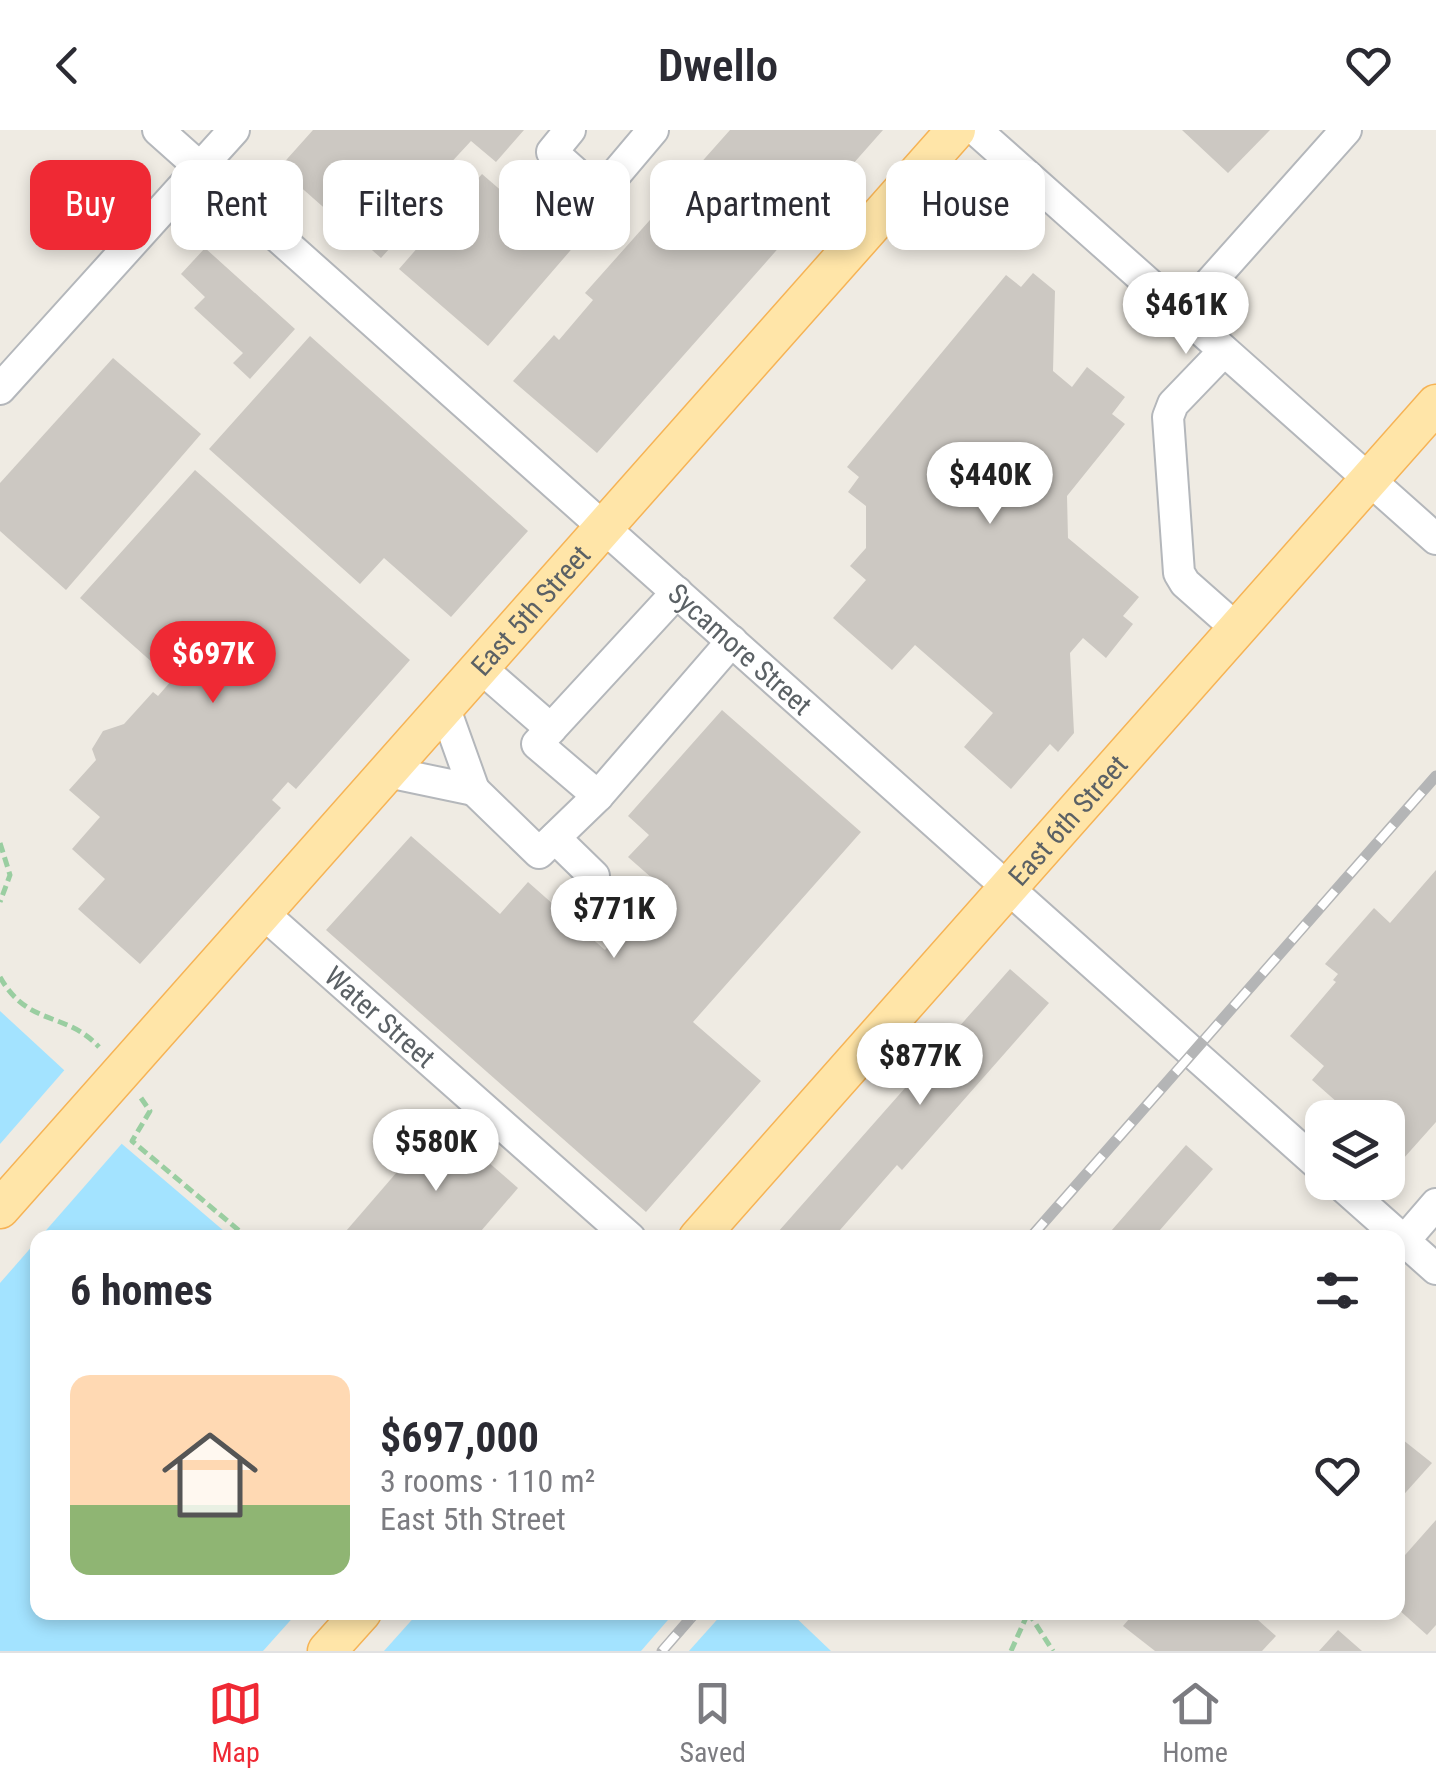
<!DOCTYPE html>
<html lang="en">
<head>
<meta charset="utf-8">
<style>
	body { margin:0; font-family:"Roboto Condensed",sans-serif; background:#f2f2f3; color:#2b2b33; height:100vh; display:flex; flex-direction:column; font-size:38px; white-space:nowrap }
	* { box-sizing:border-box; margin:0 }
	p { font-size:32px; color:#7c7c81 }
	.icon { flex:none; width:55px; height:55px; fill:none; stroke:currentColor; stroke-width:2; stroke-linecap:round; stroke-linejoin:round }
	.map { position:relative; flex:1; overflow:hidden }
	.side { position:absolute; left:30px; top:1100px; width:1375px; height:390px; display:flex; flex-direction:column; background:#fff; border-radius:20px; box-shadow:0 5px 15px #0003 }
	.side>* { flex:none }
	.banner { position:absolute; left:30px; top:30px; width:1378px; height:90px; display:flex; gap:20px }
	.fabs { position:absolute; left:1305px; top:970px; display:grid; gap:20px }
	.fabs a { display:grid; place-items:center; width:100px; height:100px; border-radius:20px; background:#fff; box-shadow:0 5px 15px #0003; font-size:50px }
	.price { position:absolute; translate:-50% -85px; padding:0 22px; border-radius:35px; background:#fff; color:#222; font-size:32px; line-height:65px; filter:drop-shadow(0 2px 5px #0008) }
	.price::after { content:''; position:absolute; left:50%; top:60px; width:30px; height:22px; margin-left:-15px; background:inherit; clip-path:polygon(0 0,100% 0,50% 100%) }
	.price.selected { background:#ef2934; color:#fff }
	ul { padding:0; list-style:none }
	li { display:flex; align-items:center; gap:30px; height:250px; padding:0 40px }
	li+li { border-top:2px solid #e1e1e2 }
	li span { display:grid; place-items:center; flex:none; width:280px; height:200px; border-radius:20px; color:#555 }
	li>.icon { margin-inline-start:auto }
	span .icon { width:120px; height:120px; fill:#fffc; stroke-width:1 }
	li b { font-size:42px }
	h2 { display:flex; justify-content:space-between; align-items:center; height:120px; padding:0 40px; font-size:42px }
	.chip { padding:0 35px; border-radius:20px; background:#fff; box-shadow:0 5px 15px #0003; font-size:35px; line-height:90px }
	.chip.selected { background:#ef2934; color:#fff }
	header { display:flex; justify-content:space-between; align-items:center; height:130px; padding:0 40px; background:#fff; font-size:45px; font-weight:600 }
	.tab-bar { display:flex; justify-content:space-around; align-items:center; height:140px; border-top:2px solid #e1e1e2; background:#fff; font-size:28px; color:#7c7c81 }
	.tab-bar a { display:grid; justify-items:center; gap:5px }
	.tab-bar .selected { color:#ef2934 }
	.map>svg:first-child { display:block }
</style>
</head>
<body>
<header><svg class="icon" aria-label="back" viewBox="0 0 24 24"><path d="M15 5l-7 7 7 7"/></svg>Dwello<svg class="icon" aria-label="heart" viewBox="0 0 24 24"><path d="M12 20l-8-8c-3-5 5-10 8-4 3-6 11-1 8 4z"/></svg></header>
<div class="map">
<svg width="1436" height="1521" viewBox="0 0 1436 1521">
	<rect width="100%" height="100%" fill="#efebe3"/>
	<path fill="#a3e3ff" d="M 0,881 L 64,940 L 122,1014 L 231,1107 L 38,1108 L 38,1482 L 791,1483 L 831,1521 L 0,1521 Z"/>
	<g fill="#efebe3">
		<path d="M 68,936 L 125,1010 L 0,1153 L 0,1014 Z"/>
		<path d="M 297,1483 L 418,1483 L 384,1521 L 263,1521 Z"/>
		<path d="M 674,1483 L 723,1483 L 689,1521 L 641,1521 Z"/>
	</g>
	<g fill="#ccc8c2">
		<path d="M 313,0 L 524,0 L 496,32 L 471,11 L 434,51 L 443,59 L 381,128 L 279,38 Z"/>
		<path d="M 730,0 L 883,0 L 597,323 L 513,251 L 554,205 L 559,210 L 593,170 L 585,163 Z"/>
		<path d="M 1182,0 L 1270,0 L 1228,43 Z"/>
		<path d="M 549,41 L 601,85 L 488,216 L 399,139 L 482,44 L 519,76 Z"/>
		<path d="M 205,118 L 295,199 L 250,249 L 233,233 L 243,223 L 194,178 L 205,167 L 181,144 Z"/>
		<path d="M 1033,143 L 1055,161 L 1053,241 L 1072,257 L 1087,237 L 1125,267 L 1112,284 L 1125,294 L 1067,366 L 1068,408 L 1139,467 L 1123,486 L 1133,494 L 1106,528 L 1083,508 L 1070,523 L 1074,603 L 1058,622 L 1050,614 L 1011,659 L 964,617 L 993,583 L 915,515 L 892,540 L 833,488 L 866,450 L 850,436 L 866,418 L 866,376 L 848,362 L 859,347 L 847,337 L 1006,145 L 1021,157 Z"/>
		<path d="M 310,206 L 528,401 L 451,487 L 384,428 L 360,454 L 209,319 Z"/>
		<path d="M 113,228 L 201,304 L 66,460 L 0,401 L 0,353 Z"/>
		<path d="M 195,340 L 410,530 L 296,659 L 288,652 L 272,670 L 281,678 L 140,834 L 78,779 L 105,749 L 72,719 L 100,687 L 69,660 L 96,630 L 92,619 L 103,601 L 124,594 L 153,562 L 158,566 L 172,550 L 80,468 Z"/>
		<path d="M 722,580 L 861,702 L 693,892 L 761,951 L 646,1082 L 326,800 L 411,706 L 500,784 L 528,752 L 605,820 L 661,756 L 628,727 L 649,705 L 628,686 Z"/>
		<path d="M 1436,740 L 1436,992 L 1403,1029 L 1388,1016 L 1388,988 L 1355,988 L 1312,950 L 1324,936 L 1290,906 L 1336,852 L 1333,850 L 1338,844 L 1325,834 L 1374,778 L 1390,793 Z"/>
		<path d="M 1010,839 L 1049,873 L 902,1040 L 897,1035 L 833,1108 L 784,1108 L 778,1102 Z"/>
		<path d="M 441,991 L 518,1058 L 475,1108 L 340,1108 Z"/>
		<path d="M 1186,1015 L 1213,1039 L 1153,1108 L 1105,1108 Z"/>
		<path d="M 1398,1306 L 1432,1333 L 1398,1371 Z"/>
		<path d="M 1436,1390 L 1436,1495 L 1427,1505 L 1398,1479 L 1398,1433 Z"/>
		<path d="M 1135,1482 L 1249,1482 L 1276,1506 L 1262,1521 L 1155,1521 L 1123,1496 Z"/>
		<path d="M 1338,1500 L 1362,1521 L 1319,1521 Z"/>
	</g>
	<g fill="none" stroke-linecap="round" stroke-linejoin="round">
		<defs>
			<g id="minor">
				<path id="s1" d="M 158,0 L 1322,1038"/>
				<path d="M 570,0 L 552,22 L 599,64 L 653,0"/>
				<path d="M 976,0 L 1436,409"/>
				<path d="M 1182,184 L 1346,0"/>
				<path d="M 1224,221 L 1173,274 L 1168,287 L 1179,443 L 1185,453 L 1237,499"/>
				<path d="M 0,259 L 234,0"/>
				<path d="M 677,462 L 537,614 L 598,666 L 732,511"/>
				<path d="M 481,538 L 551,599"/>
				<path d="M 388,642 L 474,660 L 445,579"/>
				<path d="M 474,660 L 539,723 L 598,666"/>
				<path d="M 555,708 L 594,746"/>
				<path id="s2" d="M 264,784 L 630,1108"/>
				<path d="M 1338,1052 L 1436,1139"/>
				<path d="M 1398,1118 L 1436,1074"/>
			</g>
			<g id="major">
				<path id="s3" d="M 0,1079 L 956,0"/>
				<path id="s4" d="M 698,1108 L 1436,274"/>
				<path d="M 327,1521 L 362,1482"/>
			</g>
		</defs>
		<use href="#minor" stroke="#b4b7bb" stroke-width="34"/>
		<use href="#major" stroke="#f6b355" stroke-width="41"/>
		<g stroke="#9acea1" stroke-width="5" stroke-dasharray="10 5" stroke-linecap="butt">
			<path d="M 0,713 L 10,745 L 0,772"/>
			<path d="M 0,847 C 28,897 66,881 99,917"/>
			<path d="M 141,968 L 150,981 L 132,1011 L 248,1108"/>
			<path d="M 1028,1482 L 1053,1521"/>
			<path d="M 1011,1521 L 1028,1483"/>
		</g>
		<use href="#minor" stroke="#fff" stroke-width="30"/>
		<use href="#major" stroke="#ffe5a8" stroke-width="38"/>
		<defs>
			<g id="rail">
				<path d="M 1030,1108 L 1436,646"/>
				<path d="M 662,1521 L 696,1482"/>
			</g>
		</defs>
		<use href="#rail" stroke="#b4b5b6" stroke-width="11"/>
		<use href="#rail" stroke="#fff" stroke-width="8" stroke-dasharray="22" stroke-linecap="butt"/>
	</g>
	<g text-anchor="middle" stroke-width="10" stroke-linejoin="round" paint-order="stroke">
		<g font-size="28" fill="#5b6165" stroke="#fff">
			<text dy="10" stroke="none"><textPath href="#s3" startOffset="800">East 5th Street</textPath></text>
			<text dy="10" stroke="none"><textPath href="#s1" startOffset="780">Sycamore Street</textPath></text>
			<text dy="10" stroke="none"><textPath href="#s4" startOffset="558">East 6th Street</textPath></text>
			<text dy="10" stroke="none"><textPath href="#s2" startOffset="155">Water Street</textPath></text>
		</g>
	</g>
</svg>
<div class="fabs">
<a><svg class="icon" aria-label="layers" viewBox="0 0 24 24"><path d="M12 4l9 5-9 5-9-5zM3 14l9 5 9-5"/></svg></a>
</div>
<b class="price" style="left:1186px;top:227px">$461K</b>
<b class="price" style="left:990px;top:397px">$440K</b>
<b class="price selected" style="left:213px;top:576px">$697K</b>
<b class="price" style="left:614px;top:831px">$771K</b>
<b class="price" style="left:920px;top:978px">$877K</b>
<b class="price" style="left:436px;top:1064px">$580K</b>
<div class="banner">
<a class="chip selected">Buy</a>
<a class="chip">Rent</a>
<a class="chip">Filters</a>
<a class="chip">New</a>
<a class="chip">Apartment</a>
<a class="chip">House</a>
</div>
<section class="side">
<h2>6 homes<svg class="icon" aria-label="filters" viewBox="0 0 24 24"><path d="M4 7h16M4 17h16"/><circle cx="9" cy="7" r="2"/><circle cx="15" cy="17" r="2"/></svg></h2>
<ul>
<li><span style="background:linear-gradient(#ffd9b3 65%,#8fb573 0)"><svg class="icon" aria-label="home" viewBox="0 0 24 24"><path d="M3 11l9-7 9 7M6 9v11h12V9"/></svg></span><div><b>$697,000</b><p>3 rooms · 110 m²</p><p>East 5th Street</p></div><svg class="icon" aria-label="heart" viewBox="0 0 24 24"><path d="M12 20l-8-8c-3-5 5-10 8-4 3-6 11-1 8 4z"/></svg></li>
</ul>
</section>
</div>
<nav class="tab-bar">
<a class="selected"><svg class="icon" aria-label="map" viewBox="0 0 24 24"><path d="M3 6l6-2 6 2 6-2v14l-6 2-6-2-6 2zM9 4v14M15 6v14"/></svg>Map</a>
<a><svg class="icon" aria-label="saved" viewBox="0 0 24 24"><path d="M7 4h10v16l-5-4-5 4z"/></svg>Saved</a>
<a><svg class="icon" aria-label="home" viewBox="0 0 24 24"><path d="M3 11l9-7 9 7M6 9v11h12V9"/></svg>Home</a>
</nav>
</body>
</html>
